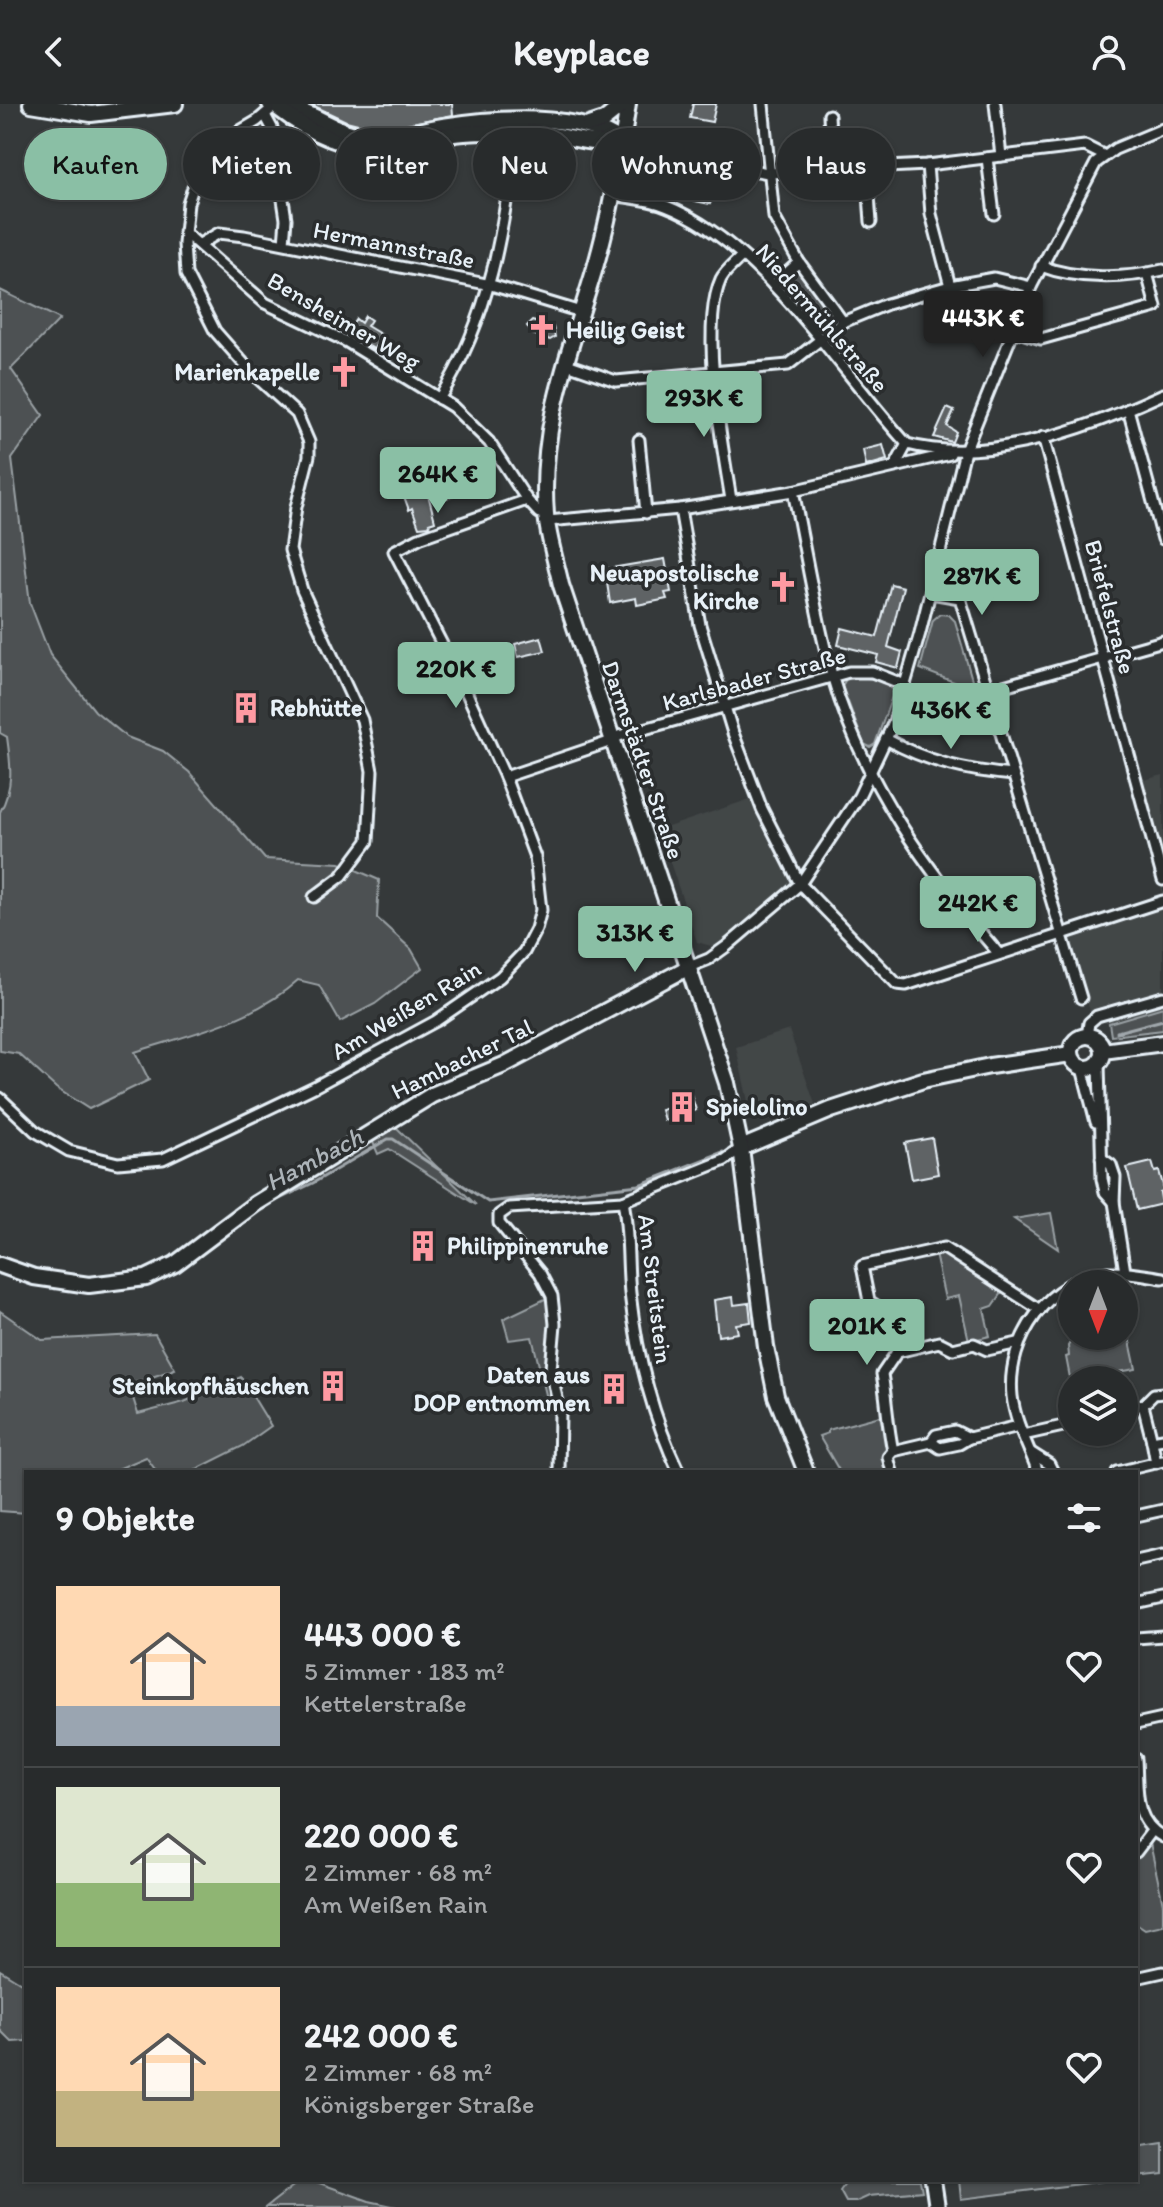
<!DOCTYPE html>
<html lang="de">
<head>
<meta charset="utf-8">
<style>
	body { margin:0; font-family:Itim,sans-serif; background:#343738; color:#f1f3f6; height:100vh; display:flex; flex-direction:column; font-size:30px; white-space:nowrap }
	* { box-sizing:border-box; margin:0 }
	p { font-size:26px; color:#a5a7a9 }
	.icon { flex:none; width:44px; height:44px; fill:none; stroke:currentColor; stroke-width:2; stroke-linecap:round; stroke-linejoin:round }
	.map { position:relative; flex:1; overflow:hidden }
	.drawer { position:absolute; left:24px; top:1366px; width:1114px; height:712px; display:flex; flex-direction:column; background:#282b2c; border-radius:0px; box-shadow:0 2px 6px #0004,0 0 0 2px #444748 }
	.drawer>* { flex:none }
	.hud { position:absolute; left:24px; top:24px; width:1116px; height:72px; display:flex; gap:16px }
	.needle { width:52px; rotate:180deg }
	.fabs { position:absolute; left:1058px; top:1166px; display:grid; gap:16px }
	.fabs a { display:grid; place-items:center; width:80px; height:80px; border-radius:50%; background:#282b2c; box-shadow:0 2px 6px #0004,0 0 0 2px #444748; font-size:40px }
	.price { position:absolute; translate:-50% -68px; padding:0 18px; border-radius:8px; background:#8abfa5; color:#111; font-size:26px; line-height:52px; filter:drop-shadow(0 2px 4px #0008) }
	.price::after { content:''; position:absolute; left:50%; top:48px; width:24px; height:18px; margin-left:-12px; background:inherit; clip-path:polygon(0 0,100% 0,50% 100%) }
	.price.current { background:#222; color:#fff }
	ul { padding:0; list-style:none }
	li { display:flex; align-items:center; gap:24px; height:200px; padding:0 32px }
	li+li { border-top:2px solid #444748 }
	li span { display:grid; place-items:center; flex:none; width:224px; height:160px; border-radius:0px; color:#555 }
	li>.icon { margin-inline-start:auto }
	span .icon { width:96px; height:96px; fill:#fffc; stroke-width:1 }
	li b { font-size:34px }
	h2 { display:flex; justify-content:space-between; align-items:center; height:96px; padding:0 32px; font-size:34px }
	.chip { padding:0 28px; border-radius:36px; background:#282b2c; box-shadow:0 2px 6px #0004,0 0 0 2px #444748; font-size:28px; line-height:72px }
	.chip.current { background:#8abfa5; color:#111 }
	header { display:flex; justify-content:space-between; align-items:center; height:104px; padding:0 32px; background:#282b2c; font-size:36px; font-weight:700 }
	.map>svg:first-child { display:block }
</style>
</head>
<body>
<header><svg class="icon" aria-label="back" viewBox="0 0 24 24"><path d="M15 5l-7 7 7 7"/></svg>Keyplace<svg class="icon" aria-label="person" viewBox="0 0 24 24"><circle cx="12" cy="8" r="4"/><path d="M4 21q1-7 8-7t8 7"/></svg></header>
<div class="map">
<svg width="1163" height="2103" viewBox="0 0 1163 2103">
	<rect width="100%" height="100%" fill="#35393a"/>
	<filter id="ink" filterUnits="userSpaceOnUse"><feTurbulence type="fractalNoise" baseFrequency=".0125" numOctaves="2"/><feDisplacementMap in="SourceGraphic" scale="16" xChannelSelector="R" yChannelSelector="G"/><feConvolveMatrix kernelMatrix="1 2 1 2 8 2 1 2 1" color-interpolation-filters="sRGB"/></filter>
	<g filter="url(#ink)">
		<g fill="#424647">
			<path d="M 1163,671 L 1163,790 L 1144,732 L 1153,730 L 1140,677 Z"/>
			<path d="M 753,694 L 778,751 L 797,780 L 768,807 L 718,844 L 697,838 L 659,726 Z"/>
			<path d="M 1163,801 L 1163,903 L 1109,919 L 1090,907 L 1066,832 Z"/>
			<path d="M 789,926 L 815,1000 L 766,1017 L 756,1017 L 751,1011 L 736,943 Z"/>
		</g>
		<g fill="#4d5152" stroke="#9aa1a5" stroke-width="2">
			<path d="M 797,165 L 829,208 L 813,221 L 777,182 Z"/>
			<path d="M 0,186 L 60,215 L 11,265 L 43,311 L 12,355 L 30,499 L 50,551 L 95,607 L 127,633 L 163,647 L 189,668 L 265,755 L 340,759 L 379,776 L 377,814 L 411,845 L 422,864 L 375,900 L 340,918 L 319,881 L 298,876 C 253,917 191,930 135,948 L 149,976 L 89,1005 L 56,984 L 19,950 L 0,947 L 0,708 C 14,683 11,661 7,633 L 0,629 Z"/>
			<path d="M 940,510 L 949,511 L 955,517 L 975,586 L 920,565 L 933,516 Z"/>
			<path d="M 863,573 L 885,578 L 894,587 L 875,640 L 870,643 L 864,640 L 842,582 L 846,575 Z"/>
			<path d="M 1163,903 L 1163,926 L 1111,932 L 1109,919 Z"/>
			<path d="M 395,1023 L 396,1023 L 476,1101 L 389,1045 L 378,1050 L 372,1036 Z"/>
			<path d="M 1051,1109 L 1058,1145 L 1014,1115 Z"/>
			<path d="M 944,1148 L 1004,1186 L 993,1202 L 984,1205 L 990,1232 L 969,1237 L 959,1192 L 945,1195 L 935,1150 Z"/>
			<path d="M 549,1193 L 557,1314 L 549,1303 L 532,1233 L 509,1236 L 503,1215 Z"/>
			<path d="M 0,1207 L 42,1236 L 155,1230 L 175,1265 L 129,1281 L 138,1310 L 184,1298 L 241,1273 L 271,1322 L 243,1342 L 191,1368 L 157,1368 L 146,1353 L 111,1368 L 26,1368 L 26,1409 L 0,1407 Z"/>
			<path d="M 1128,1228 L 1136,1265 L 1072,1276 L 1071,1279 L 1066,1253 L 1069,1252 L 1068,1242 L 1074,1232 L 1124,1232 Z"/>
			<path d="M 880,1312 L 888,1345 L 884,1352 L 888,1368 L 840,1368 L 819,1332 L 828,1329 L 828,1326 Z"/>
			<path d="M 1150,1739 L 1163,1800 L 1163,1821 L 1145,1825 L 1136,1819 L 1136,1754 Z"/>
			<path d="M 0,1866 L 26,1882 L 26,1937 L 12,1938 L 0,1926 Z"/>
			<path d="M 1163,2038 L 1163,2070 L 1136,2073 L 1136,2042 Z"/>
			<path d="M 301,2076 L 311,2076 L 369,2097 L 397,2103 L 266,2103 Z"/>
			<path d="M 848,2076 L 920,2076 L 922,2087 L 869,2092 L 856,2098 L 846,2098 L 840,2087 Z"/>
			<path d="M 959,2076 L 1112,2076 L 961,2095 Z"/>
		</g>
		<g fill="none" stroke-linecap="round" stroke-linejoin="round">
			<g stroke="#a0a7ac" stroke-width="3">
				<path d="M 1117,928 L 1163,916"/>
				<path d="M 263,1103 L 313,1079 L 388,1035 L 393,1035 L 488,1098 L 639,1081 L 723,1048"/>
			</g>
		</g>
		<g fill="#5f6365" stroke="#e8f1f8" stroke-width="2">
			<path d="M 310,0 L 452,0 L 453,11 L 396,22 L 370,23 L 346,17 Z"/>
			<path d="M 693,0 L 716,0 L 712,18 L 690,14 Z"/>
			<path d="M 665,58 L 678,60 L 677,67 L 719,76 L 710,100 L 637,85 L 639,74 L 644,75 L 645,67 L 652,69 L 654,62 L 664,64 Z"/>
			<path d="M 365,212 L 371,216 L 367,222 L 382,231 L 374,245 L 347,229 L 356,215 L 361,219 Z"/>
			<path d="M 532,217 L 553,223 L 555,233 L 550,236 L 532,230 L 527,222 Z"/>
			<path d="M 947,304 L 954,307 L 947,322 L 956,328 L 952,338 L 934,333 Z"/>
			<path d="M 883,341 L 887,356 L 866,362 L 863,346 Z"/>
			<path d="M 472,369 L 478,380 L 447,394 L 442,384 L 457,376 L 456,374 Z"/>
			<path d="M 409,381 L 410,384 L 417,382 L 419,386 L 426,383 L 435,417 L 429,419 L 430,422 L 419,423 L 412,404 L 409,406 L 401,384 Z"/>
			<path d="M 665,455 L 671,488 L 665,489 L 667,495 L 637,501 L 636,494 L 610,499 L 605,465 Z"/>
			<path d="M 891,480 L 903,483 L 888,543 L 902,548 L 898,564 L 876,558 L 878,551 L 838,541 L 842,524 L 877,533 Z"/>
			<path d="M 541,533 L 545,547 L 518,553 L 515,540 Z"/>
			<path d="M 690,987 L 696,1006 L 664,1016 L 661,1006 L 675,1001 L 672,993 Z"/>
			<path d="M 932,1034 L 938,1070 L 912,1075 L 905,1039 Z"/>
			<path d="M 1152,1058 L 1155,1068 L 1159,1067 L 1163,1081 L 1163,1088 L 1160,1089 L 1162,1100 L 1137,1106 L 1127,1064 Z"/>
			<path d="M 733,1193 L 734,1201 L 749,1199 L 751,1218 L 736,1220 L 738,1229 L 718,1232 L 714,1196 Z"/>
		</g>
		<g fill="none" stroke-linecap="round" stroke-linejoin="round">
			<path stroke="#505556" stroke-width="9" stroke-dasharray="9 4.5" stroke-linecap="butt" d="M 90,0 L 90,2"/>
			<defs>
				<g id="street">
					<path d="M 277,0 L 257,17 L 218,40 L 201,59 L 188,99 L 184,140 L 186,170 L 215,227 L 253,270 L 297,310 L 309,338 L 309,352 L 296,403 L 290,446 L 302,486 L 362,616 L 372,667 L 368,737 L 342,772 L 314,793"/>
					<path d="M 763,0 L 774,113 L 799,158 L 843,218"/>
					<path d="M 995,0 L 1001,52"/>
					<path d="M 265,11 L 272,24 L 286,115 L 284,139"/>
					<path d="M 829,11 L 832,67"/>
					<path d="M 623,39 L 644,46 L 768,69 L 927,61 L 1085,42 L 1103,51"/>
					<path d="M 987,54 L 994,110"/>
					<path d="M 927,61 L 931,110 L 950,182"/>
					<path d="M 867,64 L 871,118"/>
					<path d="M 612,91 C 630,94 649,95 666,102 C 762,139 838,265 907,340 C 987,361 1090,324 1163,290"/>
					<path d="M 184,128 L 265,199 L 347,238 L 453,303 L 489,338 L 527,396 L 539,409 L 546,409"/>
					<path d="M 200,140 L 219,129 L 244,132 L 491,181 L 581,208"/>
					<path d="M 1041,162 C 1077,176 1125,175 1163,166"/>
					<path d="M 773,181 L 799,158"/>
					<path d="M 1012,226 L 1041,235 L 1156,203 L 1147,169"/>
					<path d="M 564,259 L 616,277 L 788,261 L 843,218 L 887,200 L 950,182 L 994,174 L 1031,183"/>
					<path d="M 439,295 C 492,210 503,125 516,28"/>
					<path d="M 1128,305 L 1163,435"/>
					<path d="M 1043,333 L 1163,776"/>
					<path d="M 639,336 L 646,409"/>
					<path d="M 895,362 L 907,340"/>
					<path d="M 793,387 C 806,448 815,511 832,571 C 862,678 928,768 999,850"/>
					<path d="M 731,396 C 723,344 699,223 721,175 C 725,167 736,158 742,152"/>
					<path d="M 680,405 L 700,521 L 733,629 L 762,705 L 800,780 L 897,880 L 906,881 L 1163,797"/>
					<path d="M 548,417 L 680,405 L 793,387 L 950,350"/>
					<path d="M 931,489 L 960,494 L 1081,894"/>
					<path d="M 986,587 L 1163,537"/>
					<path d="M 886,635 C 927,658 966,667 1013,671"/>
					<path d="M 505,673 L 606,639 L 619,632 L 849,568 L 872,568 L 905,581"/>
					<path d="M 689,863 L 709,855 L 727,842 L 800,780 L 859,692 L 894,618 L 920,529 L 965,347 L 1031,183 L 1096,59 L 1115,45 L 1163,25"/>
					<path d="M 1087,932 L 1089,919 L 1097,912 L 1163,893"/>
					<path d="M 1099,959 L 1102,1075 L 1105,1088 L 1114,1098"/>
					<path d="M 1082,964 L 1096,1018"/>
					<path d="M 0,994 L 35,1027 L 69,1047 L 118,1059 L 163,1055 L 314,983 L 436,917 L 500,873 L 524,848 L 536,825 L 541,806 L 535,753 L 505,673 L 465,585 L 394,447 L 419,434 L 527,396"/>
					<path d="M 1101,1054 L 1111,1061 L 1115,1073 L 1114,1098 L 1125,1168"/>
					<path d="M 623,1097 C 629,1128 627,1158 630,1189 C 637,1251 652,1312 679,1368"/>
					<path d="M 897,1248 L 939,1238 L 953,1245 L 974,1240 L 987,1246 L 1018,1239"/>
					<path d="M 1143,1301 L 1152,1337"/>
					<path d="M 1124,1305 L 1143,1301 L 1154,1290 L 1163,1289"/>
					<path d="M 1023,1331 L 1072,1320"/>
					<path d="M 931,1338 L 936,1331 L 955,1327 L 969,1334"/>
					<path d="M 893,1347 L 931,1338 L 940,1344 L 959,1340 L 969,1334 L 1019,1322"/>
					<path d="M 1030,1348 L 1049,1360 L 1053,1368"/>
					<path d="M 1156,1359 L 1152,1337 L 1163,1335"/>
					<path d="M 559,1368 L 560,1309 L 551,1265 L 555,1220 L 552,1192 L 540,1169 L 499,1119 L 499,1111 L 509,1104 L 623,1097 L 725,1056 L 741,1044"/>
					<path d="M 892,1368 L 888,1353 L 893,1347 C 887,1320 887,1297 882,1270 L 897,1248 L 889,1210 L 869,1197 L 862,1162 L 944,1144 L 1040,1206"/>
					<path d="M 1038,1368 C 1029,1343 1015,1319 1012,1292 C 1006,1235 1049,1174 1108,1168 C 1127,1167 1145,1171 1163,1174"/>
					<path d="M 1117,1368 L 1163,1357"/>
					<path d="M 1136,1412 L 1163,1406"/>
					<path d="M 1136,1457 L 1163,1451"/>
					<path d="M 1136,1500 L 1163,1494"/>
					<path d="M 1136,1534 L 1163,1532"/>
					<path d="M 1136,1620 L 1163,1614"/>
					<path d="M 1136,1655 C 1138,1686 1133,1717 1163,1733"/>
					<path d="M 1136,1748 L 1152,1727"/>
					<path d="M 1136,1874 L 1163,1868"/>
				</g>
				<g id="secondary">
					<circle cx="1087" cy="948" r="16"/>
					<path d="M 1103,947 L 1163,939"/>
					<path d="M 741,1044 L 831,1006 L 923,976 L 990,962 L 1071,950"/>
					<path d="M 0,1161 L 34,1173 L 89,1181 L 146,1174 L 175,1160 L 255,1100 L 432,991 L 504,961 L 689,863"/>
				</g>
				<g id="primary">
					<path d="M 31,0 L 91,10 L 175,0"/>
					<path d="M 270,0 C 280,4 290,4 300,7 C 324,15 343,31 369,33 C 394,35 419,26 443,22 C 493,14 581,7 623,39"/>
					<path d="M 628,0 C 620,56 610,113 594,167 C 570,248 539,322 546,410 C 548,433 556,458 561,481 L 727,979 L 741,1044 L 766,1243 L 776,1292 L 806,1368"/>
					<path d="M 279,5 C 310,29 347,47 387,43 C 405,42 423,35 441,32 C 469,27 498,28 526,28 C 559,29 591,42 623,39"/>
					<path d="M 589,21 L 604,16 L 624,0"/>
					<path d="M 933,2076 L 937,2103"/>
				</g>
			</defs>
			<use href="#street" stroke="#e8f1f8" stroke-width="15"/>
			<use href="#secondary" stroke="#e8f1f8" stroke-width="20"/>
			<use href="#primary" stroke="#e8f1f8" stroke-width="20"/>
			<use href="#street" stroke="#2a2d2e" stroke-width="9"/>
			<use href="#secondary" stroke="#2a2d2e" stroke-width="14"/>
			<use href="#primary" stroke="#2a2d2e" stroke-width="14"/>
		</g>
	</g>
	<defs>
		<symbol id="church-bare" viewBox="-9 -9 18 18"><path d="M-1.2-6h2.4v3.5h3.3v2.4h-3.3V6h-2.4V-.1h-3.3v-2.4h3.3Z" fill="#ff9aa2" stroke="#2a2d2e" stroke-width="2.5" paint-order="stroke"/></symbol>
		<symbol id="building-bare" viewBox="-9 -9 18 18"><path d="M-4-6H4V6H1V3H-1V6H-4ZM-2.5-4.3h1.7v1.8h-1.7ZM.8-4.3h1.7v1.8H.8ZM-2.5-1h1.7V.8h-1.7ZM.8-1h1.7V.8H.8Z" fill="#ff9aa2" stroke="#2a2d2e" stroke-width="2.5" paint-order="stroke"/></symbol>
	</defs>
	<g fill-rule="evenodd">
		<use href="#church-bare" x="520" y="204" width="44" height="44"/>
		<use href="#church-bare" x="322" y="246" width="44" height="44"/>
		<use href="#church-bare" x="761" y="461" width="44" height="44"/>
		<use href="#building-bare" x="224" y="582" width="44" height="44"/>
		<use href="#building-bare" x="660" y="981" width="44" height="44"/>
		<use href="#building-bare" x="401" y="1120" width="44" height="44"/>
		<use href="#building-bare" x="311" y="1260" width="44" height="44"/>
		<use href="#building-bare" x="592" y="1263" width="44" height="44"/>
	</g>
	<g text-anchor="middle" stroke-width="7" stroke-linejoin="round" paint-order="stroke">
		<g font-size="24" fill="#e8f1f8" stroke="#2a2d2e">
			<text transform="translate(394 141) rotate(11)" y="8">Hermannstraße</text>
			<text transform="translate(822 214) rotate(49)" y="8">Niedermühlstraße</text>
			<text transform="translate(344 217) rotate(30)" y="8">Bensheimer Weg</text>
			<text transform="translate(1110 503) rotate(75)" y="8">Briefelstraße</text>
			<text transform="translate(754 575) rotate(-15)" y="8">Karlsbader Straße</text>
			<text transform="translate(643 656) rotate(71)" y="8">Darmstädter Straße</text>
			<text transform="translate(406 906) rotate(-31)" y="8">Am Weißen Rain</text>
			<text transform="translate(462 955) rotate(-26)" y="8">Hambacher Tal</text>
			<text transform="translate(655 1185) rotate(83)" y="8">Am Streitstein</text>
		</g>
		<g font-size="24" font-weight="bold" fill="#e8f1f8" stroke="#2a2d2e" text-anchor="start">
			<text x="566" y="234">Heilig Geist</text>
			<text x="320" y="276" text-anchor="end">Marienkapelle</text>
			<text x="759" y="477" text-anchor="end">Neuapostolische<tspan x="759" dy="28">Kirche</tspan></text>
			<text x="270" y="612">Rebhütte</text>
			<text x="706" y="1011">Spielolino</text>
			<text x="447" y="1150">Philippinenruhe</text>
			<text x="590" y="1279" text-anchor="end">Daten aus<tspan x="590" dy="28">DOP entnommen</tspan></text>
			<text x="309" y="1290" text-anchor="end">Steinkopfhäuschen</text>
		</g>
		<g font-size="26" font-style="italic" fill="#acb3b8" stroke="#2a2d2e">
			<text transform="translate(314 1055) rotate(-28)" y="9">Hambach</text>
		</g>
	</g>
</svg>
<div class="fabs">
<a><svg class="needle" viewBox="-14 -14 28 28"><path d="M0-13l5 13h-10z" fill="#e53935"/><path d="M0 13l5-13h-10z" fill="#a5a7a9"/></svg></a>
<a><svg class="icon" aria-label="layers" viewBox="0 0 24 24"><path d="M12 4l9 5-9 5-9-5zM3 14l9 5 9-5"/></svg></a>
</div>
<b class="price current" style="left:983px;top:255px">443K €</b>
<b class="price" style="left:704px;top:335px">293K €</b>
<b class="price" style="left:438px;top:411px">264K €</b>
<b class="price" style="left:982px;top:513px">287K €</b>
<b class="price" style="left:456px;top:606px">220K €</b>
<b class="price" style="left:951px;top:647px">436K €</b>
<b class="price" style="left:978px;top:840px">242K €</b>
<b class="price" style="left:635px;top:870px">313K €</b>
<b class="price" style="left:867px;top:1263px">201K €</b>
<div class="hud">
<a class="chip current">Kaufen</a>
<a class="chip">Mieten</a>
<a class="chip">Filter</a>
<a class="chip">Neu</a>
<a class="chip">Wohnung</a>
<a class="chip">Haus</a>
</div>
<section class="drawer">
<h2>9 Objekte<svg class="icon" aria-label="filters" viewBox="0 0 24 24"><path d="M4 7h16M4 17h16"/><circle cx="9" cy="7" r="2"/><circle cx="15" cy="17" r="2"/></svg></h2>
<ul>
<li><span style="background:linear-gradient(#ffd9b3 75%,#9aa5b1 0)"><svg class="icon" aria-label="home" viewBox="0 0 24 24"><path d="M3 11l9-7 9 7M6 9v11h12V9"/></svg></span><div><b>443 000 €</b><p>5 Zimmer · 183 m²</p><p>Kettelerstraße</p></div><svg class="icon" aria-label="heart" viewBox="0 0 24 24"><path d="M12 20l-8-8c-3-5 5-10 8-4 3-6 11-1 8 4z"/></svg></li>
<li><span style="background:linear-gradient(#dfe7d0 60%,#8fb573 0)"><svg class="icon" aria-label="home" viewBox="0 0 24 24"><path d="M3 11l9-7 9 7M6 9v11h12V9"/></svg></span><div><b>220 000 €</b><p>2 Zimmer · 68 m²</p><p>Am Weißen Rain</p></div><svg class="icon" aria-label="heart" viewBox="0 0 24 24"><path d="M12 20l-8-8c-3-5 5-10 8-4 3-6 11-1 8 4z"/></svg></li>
<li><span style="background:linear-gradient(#ffd9b3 65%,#c2b280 0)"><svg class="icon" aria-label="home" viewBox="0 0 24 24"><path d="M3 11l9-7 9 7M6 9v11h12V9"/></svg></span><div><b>242 000 €</b><p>2 Zimmer · 68 m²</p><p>Königsberger Straße</p></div><svg class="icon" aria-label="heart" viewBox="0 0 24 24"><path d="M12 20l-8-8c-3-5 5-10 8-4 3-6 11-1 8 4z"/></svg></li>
</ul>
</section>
</div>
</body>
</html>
